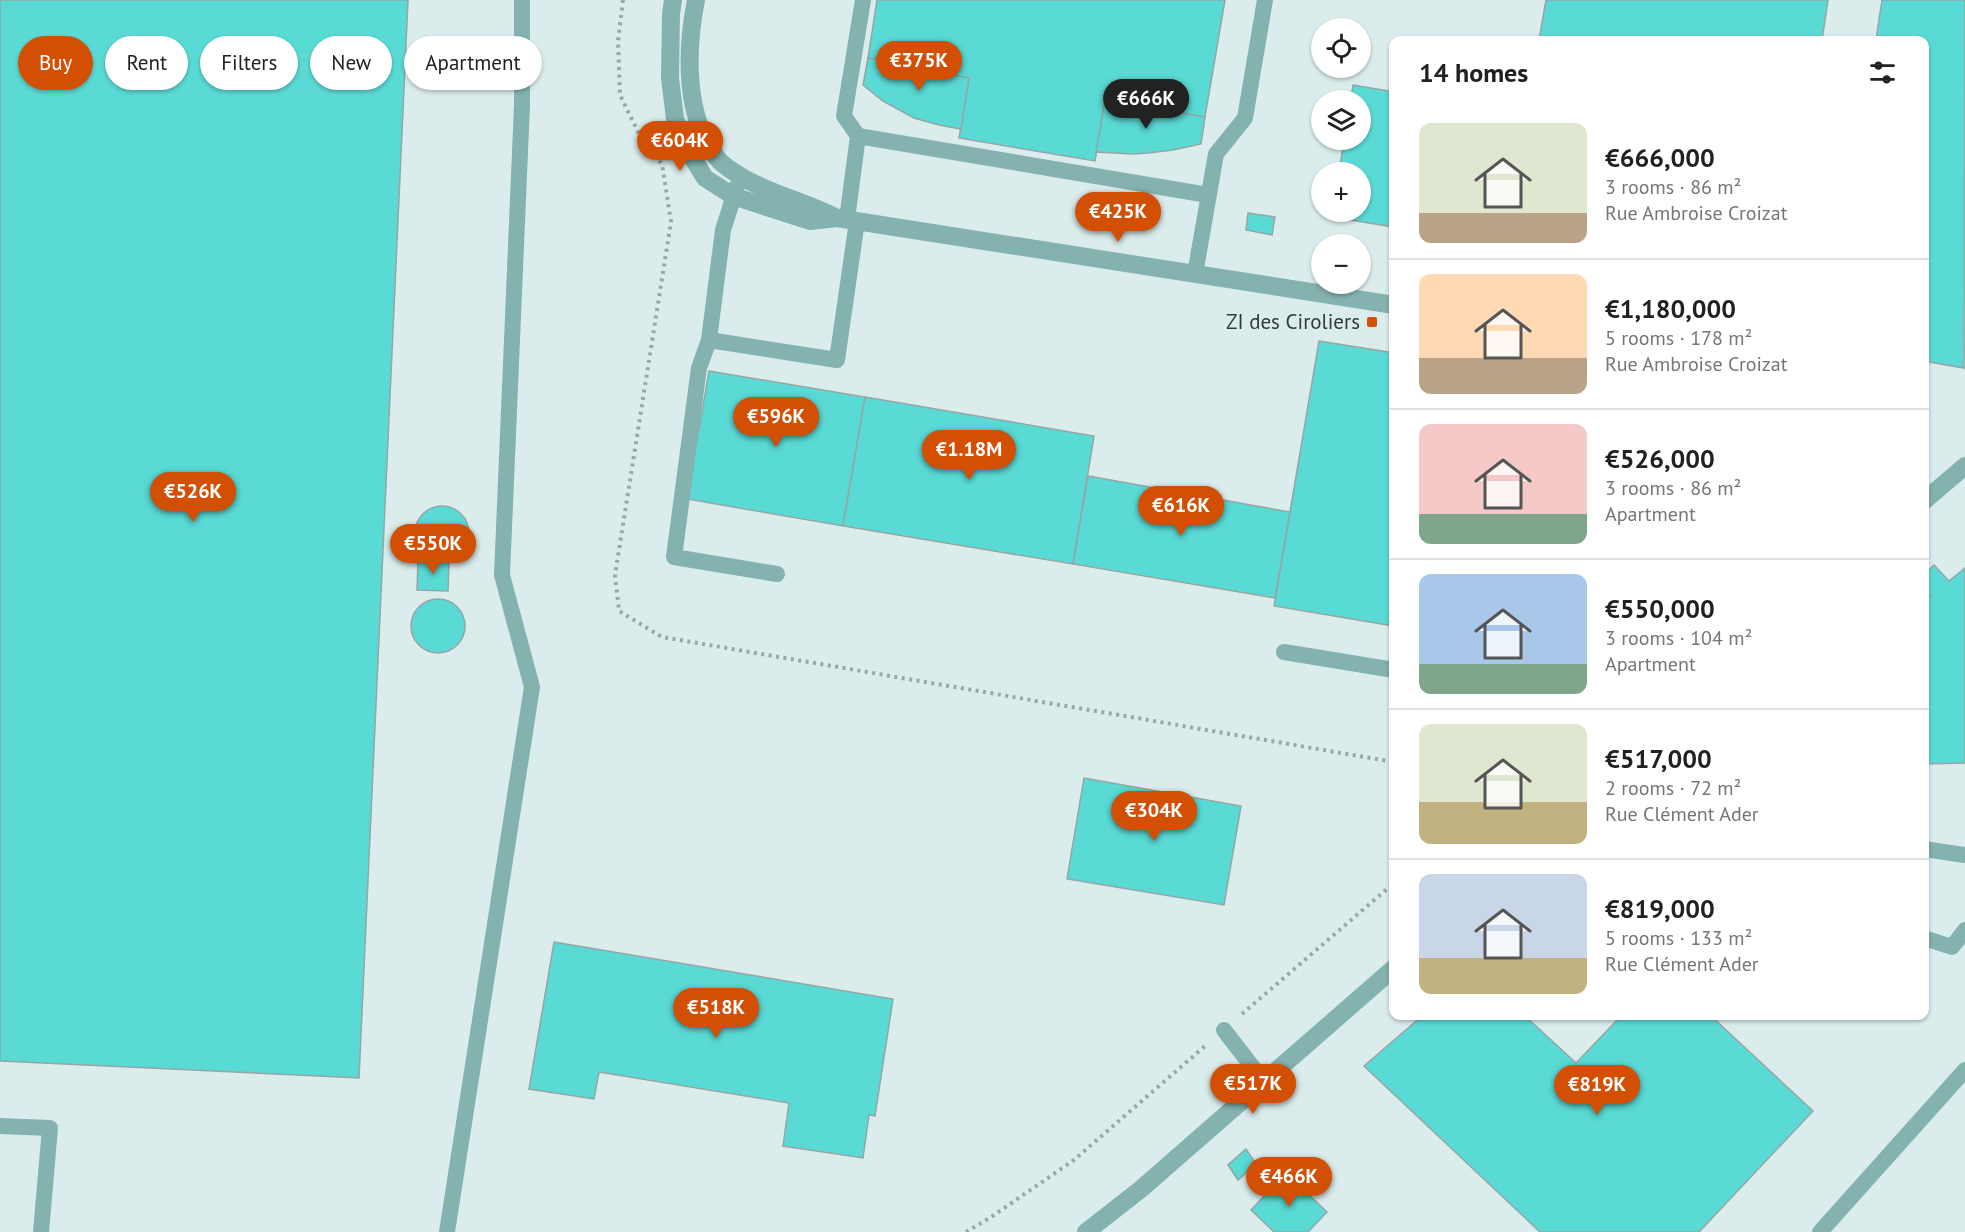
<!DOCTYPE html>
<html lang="en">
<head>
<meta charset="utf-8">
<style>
	body { margin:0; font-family:"PT Sans",sans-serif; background:#f6f6f6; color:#202124; height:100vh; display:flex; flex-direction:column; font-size:22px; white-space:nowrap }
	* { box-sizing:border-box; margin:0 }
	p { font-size:20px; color:#757577 }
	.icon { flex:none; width:33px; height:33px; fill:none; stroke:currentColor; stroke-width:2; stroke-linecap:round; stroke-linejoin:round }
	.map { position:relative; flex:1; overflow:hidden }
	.panel { position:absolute; left:1389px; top:36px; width:540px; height:984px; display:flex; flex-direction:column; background:#fff; border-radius:12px; box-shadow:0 2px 4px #0004 }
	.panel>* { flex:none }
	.hud { position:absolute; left:18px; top:36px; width:570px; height:54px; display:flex; gap:12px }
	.fabs { position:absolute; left:1311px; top:18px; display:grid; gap:12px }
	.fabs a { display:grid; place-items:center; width:60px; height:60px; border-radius:50%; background:#fff; box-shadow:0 2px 4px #0004; font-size:30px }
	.price { position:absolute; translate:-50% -51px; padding:0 14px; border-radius:21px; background:#d34f03; color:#fff; font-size:20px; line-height:39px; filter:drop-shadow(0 2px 3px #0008) }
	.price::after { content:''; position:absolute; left:50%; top:36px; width:18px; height:14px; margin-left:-9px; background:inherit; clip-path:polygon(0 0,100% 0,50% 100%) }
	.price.selected { background:#222; color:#fff }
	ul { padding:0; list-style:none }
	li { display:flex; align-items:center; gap:18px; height:150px; padding:0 30px }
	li+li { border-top:2px solid #e0e0e0 }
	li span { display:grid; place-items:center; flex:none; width:168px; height:120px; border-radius:12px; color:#555 }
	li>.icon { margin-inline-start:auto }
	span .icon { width:72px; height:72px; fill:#fffc; stroke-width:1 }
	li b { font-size:26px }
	h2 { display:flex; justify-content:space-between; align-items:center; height:72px; padding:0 30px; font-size:26px }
	.chip { padding:0 21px; border-radius:27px; background:#fff; box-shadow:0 2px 4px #0004; font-size:21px; line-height:54px }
	.chip.selected { background:#d34f03; color:#fff }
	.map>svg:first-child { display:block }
</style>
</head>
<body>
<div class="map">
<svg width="1965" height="1232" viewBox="0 0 1965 1232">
	<rect width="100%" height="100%" fill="#daedec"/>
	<g fill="#5adad5" stroke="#94a6a5" stroke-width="1.5">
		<path d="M 0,0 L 408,0 L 359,1078 L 0,1061 Z"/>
		<path d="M 877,0 L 1225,0 L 1205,117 L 1105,100 L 1095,161 L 959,138 L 969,78 L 868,58 Z"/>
		<path d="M 1546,0 L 1828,0 L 1822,40 L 1539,40 Z"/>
		<path d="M 1882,0 L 1965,0 L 1964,368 L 1924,361 L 1924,40 L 1876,40 Z"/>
		<path d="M 868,58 L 969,78 L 961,129 L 939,125 L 914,118 L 883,101 L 863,85 Z"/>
		<path d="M 1353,85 L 1394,92 L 1394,227 L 1332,217 L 1332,212 L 1360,212 L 1360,172 L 1339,172 L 1344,140 L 1360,140 L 1360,100 L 1351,100 Z"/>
		<path d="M 1105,100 L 1205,117 L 1201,144 L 1173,150 L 1148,153 L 1133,154 L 1096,152 Z"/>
		<path d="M 1248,213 L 1275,217 L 1272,235 L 1246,230 Z"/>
		<path d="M 1319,341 L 1394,353 L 1394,626 L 1274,606 Z"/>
		<path d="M 709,371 L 865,397 L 843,526 L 687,499 Z"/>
		<path d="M 865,397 L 1094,436 L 1073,564 L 843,526 Z"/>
		<path d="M 1088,476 L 1290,512 L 1275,598 L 1073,564 Z"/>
		<circle cx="442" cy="533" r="27"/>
		<path d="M 418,559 L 449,561 L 448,591 L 417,590 Z"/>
		<path d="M 1934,565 L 1949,581 L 1965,568 L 1965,763 L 1924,764 L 1924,602 L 1930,597 L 1924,590 L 1924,574 Z"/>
		<circle cx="438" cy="626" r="27"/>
		<path d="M 1084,778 L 1241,806 L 1224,905 L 1067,879 Z"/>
		<path d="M 554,942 L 893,999 L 875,1116 L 869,1115 L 863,1158 L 783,1146 L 789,1103 L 599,1072 L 594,1099 L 529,1089 Z"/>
		<path d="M 1422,1016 L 1525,1016 L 1576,1063 L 1621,1016 L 1711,1016 L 1813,1111 L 1699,1232 L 1540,1232 L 1364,1066 Z"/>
		<path d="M 1246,1149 L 1256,1164 L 1238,1180 L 1228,1165 Z"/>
		<path d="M 1286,1173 L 1327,1212 L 1308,1232 L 1274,1232 L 1251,1210 Z"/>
	</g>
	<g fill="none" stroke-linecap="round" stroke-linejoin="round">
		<g stroke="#99a7a7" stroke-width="4" stroke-dasharray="3 4.5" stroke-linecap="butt">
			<path d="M 623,0 L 618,41 L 620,95 L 643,142 L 662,164 L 671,222 L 615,575 L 619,611 L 662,637 L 1394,762"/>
			<path d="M 1242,1014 L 1394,883"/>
			<path d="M 966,1232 L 991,1217 L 1074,1160 L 1205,1046"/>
		</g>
		<g stroke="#83b2af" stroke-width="16">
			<path d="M 858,136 L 1208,195"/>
			<path d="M 737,186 L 723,230 L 709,340 L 699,368 L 674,557 L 777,574"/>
			<path d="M 847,219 L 858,136 L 844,116 L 863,0"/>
			<path d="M 1195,274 L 1216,154 L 1245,118 L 1265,0"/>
			<path d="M 709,340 L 837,360 L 857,221"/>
			<path d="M 1284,652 L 1394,670"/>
			<path d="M 1924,849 L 1965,855"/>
			<path d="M 1924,938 L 1952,947 L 1965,930"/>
			<path d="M 1224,1030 L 1264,1082"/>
			<path d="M 0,1126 L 50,1128 L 41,1232"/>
			<path d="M 447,1232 L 532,687 L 502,575 L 522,105 L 522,0"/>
			<path d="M 1820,1232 L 1965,1070"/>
		</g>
		<g stroke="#83b2af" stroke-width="18">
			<path d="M 673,0 L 671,14 L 670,78 L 675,119 L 689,152 L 705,178 L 733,196 L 810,221 L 837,218 L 1394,305"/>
			<path d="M 696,0 C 686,50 684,118 718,159 C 723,166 733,171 740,176 C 770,194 806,202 837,218"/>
			<path d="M 1924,501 L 1965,466"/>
			<path d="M 1086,1232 L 1141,1189 L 1394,968"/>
		</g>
	</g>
	<rect fill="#d34f03" stroke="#daedec" stroke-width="2" x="1366" y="316" width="12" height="12" rx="3"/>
	<g text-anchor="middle" stroke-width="4.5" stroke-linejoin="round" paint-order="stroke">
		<g font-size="21" fill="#313838" stroke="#daedec" text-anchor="end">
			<text x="1360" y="329">ZI des Ciroliers</text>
		</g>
	</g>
</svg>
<div class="fabs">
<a><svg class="icon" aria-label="locate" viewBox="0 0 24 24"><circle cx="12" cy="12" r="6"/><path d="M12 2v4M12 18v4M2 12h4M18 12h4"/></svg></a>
<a><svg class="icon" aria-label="layers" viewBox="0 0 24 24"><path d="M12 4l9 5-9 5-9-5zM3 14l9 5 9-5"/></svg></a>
<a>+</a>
<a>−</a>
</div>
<b class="price" style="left:919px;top:92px">€375K</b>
<b class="price selected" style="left:1146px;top:130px">€666K</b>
<b class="price" style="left:680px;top:172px">€604K</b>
<b class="price" style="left:1118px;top:243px">€425K</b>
<b class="price" style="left:776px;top:448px">€596K</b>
<b class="price" style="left:969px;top:481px">€1.18M</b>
<b class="price" style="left:193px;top:523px">€526K</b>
<b class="price" style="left:1181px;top:537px">€616K</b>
<b class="price" style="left:433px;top:575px">€550K</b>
<b class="price" style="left:1154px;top:842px">€304K</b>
<b class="price" style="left:716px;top:1039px">€518K</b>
<b class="price" style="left:1253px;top:1115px">€517K</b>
<b class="price" style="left:1597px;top:1116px">€819K</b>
<b class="price" style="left:1289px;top:1208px">€466K</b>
<div class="hud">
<a class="chip selected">Buy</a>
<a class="chip">Rent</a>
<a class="chip">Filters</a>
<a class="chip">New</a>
<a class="chip">Apartment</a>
</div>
<section class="panel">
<h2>14 homes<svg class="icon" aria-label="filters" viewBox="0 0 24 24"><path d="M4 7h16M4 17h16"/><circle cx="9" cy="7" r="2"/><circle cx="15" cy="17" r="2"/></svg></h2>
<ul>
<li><span style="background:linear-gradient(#dfe7d0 75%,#b9a48a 0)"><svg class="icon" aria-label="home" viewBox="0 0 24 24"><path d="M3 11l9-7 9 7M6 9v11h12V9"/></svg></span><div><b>€666,000</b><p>3 rooms · 86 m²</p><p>Rue Ambroise Croizat</p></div></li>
<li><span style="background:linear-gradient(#ffd9b3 70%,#b9a48a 0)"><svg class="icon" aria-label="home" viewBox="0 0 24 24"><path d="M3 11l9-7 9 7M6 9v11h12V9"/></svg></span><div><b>€1,180,000</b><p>5 rooms · 178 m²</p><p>Rue Ambroise Croizat</p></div></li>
<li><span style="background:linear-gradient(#f6c9c9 75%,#7fa58c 0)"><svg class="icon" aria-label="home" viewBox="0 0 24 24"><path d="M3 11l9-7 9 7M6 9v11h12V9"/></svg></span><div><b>€526,000</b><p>3 rooms · 86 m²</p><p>Apartment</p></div></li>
<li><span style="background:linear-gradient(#a9c7e8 75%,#7fa58c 0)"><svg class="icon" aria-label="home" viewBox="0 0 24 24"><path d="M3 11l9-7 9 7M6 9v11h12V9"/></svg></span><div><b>€550,000</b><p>3 rooms · 104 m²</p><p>Apartment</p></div></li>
<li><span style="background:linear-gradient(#dfe7d0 65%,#c2b280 0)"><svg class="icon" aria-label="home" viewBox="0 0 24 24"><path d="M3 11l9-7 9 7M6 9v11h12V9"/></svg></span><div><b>€517,000</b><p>2 rooms · 72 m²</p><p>Rue Clément Ader</p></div></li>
<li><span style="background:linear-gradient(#c9d6e8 70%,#c2b280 0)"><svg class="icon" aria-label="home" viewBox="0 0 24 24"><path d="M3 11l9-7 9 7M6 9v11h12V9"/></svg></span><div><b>€819,000</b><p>5 rooms · 133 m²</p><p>Rue Clément Ader</p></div></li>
</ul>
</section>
</div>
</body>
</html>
